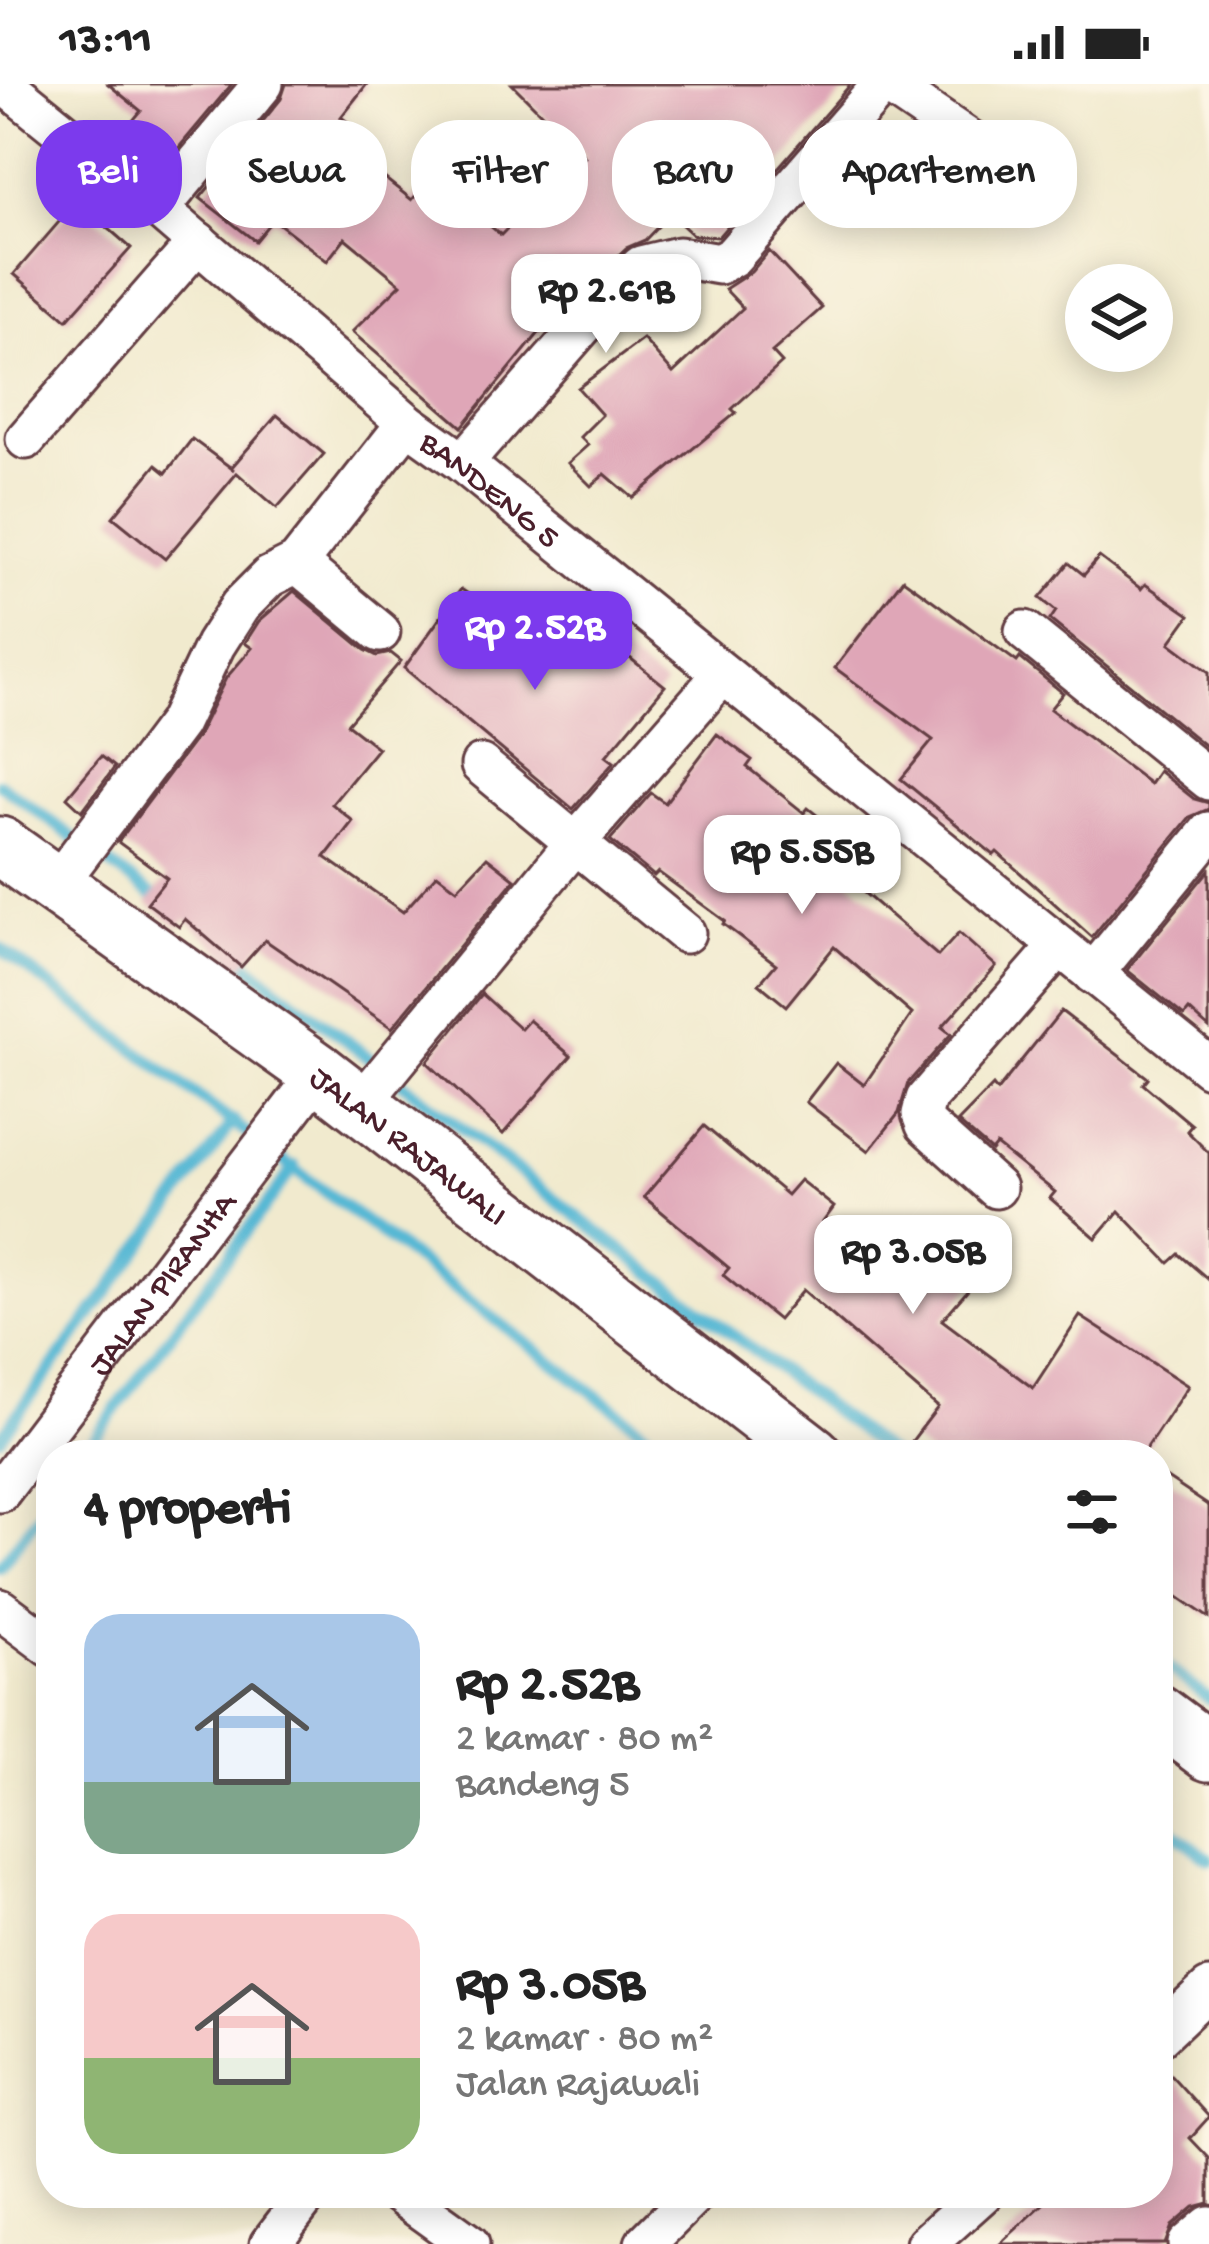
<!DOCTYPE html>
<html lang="id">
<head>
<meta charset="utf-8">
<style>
	body { margin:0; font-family:"Gochi Hand",sans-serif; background:#f2f2f2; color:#222; height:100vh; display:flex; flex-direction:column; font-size:45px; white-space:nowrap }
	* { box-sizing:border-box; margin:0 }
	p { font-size:39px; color:#767676 }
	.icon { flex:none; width:66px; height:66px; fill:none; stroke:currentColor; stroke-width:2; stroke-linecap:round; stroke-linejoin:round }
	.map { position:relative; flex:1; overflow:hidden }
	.drawer { position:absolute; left:36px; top:1356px; width:1137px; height:768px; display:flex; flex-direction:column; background:#fff; border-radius:48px; box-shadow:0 6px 30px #0003 }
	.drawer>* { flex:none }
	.top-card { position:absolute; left:36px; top:36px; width:1137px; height:108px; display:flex; gap:24px }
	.fabs { position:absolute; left:1065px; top:180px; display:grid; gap:24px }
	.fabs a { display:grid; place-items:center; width:108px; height:108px; border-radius:50%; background:#fff; box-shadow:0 6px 30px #0003; font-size:60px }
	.price { position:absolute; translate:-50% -102px; padding:0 27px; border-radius:24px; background:#fff; color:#222; font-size:39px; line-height:78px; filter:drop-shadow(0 3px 6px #0008) }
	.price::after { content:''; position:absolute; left:50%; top:72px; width:36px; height:27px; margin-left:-18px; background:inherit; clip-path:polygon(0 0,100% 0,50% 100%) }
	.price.selected { background:#7c3aed; color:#fff }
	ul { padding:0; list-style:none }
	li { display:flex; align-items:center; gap:36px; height:300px; padding:0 48px }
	li span { display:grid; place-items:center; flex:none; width:336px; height:240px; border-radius:36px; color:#555 }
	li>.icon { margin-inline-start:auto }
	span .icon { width:144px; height:144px; fill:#fffc; stroke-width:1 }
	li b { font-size:51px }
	h2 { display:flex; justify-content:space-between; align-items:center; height:144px; padding:0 48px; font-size:51px }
	.pill { padding:0 42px; border-radius:48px; background:#fff; box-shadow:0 6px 30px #0003; font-size:42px; line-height:108px }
	.pill.selected { background:#7c3aed; color:#fff }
	.status { display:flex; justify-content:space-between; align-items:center; height:84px; padding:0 60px; background:#fff; direction:ltr }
	.status svg { height:33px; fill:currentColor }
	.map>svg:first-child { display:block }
</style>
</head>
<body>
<div class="status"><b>13:11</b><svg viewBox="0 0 49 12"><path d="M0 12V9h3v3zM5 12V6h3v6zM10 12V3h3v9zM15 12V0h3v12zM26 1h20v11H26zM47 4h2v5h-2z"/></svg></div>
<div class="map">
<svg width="1209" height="2160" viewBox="0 0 1209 2160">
	<rect width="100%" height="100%" fill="#fcf5e5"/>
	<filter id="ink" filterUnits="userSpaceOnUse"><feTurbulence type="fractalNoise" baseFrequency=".00833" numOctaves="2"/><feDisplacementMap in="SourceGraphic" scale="24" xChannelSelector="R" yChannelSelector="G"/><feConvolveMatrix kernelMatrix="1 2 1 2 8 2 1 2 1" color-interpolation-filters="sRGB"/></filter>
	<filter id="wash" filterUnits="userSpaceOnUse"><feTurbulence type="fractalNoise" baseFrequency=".004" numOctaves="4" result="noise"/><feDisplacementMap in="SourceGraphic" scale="48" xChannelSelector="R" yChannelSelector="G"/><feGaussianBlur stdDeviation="2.7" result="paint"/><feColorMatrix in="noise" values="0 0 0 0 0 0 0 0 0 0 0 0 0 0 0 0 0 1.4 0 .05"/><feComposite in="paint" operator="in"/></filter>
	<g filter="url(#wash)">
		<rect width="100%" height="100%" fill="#f1eace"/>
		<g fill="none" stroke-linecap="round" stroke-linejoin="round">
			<g stroke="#56b8d4" stroke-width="12">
				<path d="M 0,700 L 163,819"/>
				<path d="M 0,864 L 676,1371"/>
				<path d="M 233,870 L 891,1371"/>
				<path d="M 0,1354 L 234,1037"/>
				<path d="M 82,1371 L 295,1082"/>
				<path d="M 0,1483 L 51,1414"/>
				<path d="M 1158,1576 L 1209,1615"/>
				<path d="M 1158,1736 L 1209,1775"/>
			</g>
		</g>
		<g id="blocks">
			<g fill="#dfa6b7">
				<path d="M 108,0 L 232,0 L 166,79 L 125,46 L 141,27 Z"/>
				<path d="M 286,0 L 367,0 L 341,33 L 348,38 L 335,55 L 412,116 L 431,93 L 501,151 L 537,114 L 541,118 L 585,73 L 512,0 L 851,0 L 718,153 L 693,151 L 670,130 L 645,156 L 626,164 L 584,204 L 581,201 L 564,227 L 546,247 L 543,244 L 462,343 L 352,248 L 401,200 L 345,154 L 327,177 L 273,135 L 255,157 L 200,114 L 281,15 Z"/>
				<path d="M 77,117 L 131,164 L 67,236 L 14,190 Z"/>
				<path d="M 769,167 L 822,224 L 772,268 L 782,279 L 732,325 L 736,329 L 633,414 L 605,390 L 591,402 L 568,379 L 588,361 L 580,353 L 602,331 L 578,304 L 643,255 L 673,289 L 743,224 L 725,205 L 751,188 Z"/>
				<path d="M 277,331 L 324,370 L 277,424 L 237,389 L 165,475 L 113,433 L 156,381 L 166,389 L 192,355 L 234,386 L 231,384 Z"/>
				<path d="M 1099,473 L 1141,505 L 1145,500 L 1190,531 L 1170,559 L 1209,588 L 1209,665 L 1050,536 L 1056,527 L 1040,514 L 1069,479 L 1084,491 Z"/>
				<path d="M 903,495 L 1017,578 L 1020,574 L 1063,609 L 1050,625 L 1150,700 L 1159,687 L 1194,715 L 1209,719 L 1209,725 L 1190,733 L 1092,853 L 997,768 L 994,771 L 901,695 L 933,656 L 835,584 Z"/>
				<path d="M 461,505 L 506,536 L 513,527 L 568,573 L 590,542 L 665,602 L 606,672 L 614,678 L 573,725 L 404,584 Z"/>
				<path d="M 294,507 L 365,566 L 377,572 L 391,569 L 401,577 L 347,640 L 378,664 L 332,720 L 353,737 L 325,773 L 403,828 L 437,790 L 457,805 L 487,773 L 515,795 L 392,944 L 265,856 L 241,883 L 185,835 L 179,843 L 147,819 L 167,794 L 118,758 L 197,653 L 226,594 L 252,564 L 245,559 L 259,537 Z"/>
				<path d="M 717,650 L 752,676 L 747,683 L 804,729 L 808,724 L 847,755 L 828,778 L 938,872 L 959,849 L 996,882 L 942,943 L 951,950 L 908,999 L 899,1029 L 869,1067 L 806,1018 L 836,979 L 864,1001 L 912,930 L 834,863 L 786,922 L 759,900 L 776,880 L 723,840 L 725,837 L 658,788 L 654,792 L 610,756 L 651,709 L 665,719 Z"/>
				<path d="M 101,672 L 115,683 L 82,727 L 67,713 Z"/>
				<path d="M 1209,786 L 1209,944 L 1189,926 L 1184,932 L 1127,886 Z"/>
				<path d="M 482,910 L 521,945 L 529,936 L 571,972 L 503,1050 L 427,978 Z"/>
				<path d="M 1061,927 L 1148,994 L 1143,1000 L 1192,1041 L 1187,1047 L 1209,1069 L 1209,1196 L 1179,1170 L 1169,1179 L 1119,1127 L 1096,1154 L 1050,1114 L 1055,1108 L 996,1061 L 991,1067 L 958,1038 L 993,1002 L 997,1007 Z"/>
				<path d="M 704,1042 L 787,1111 L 800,1096 L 834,1123 L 823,1138 L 842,1155 L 856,1141 L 881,1161 L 904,1135 L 976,1197 L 942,1236 L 1033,1304 L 1080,1232 L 1188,1302 L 1142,1371 L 930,1371 L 912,1357 L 938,1323 L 803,1206 L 778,1236 L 723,1191 L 729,1184 L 644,1113 Z"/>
				<path d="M 1158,1388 L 1209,1422 L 1209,1534 L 1158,1499 Z"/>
				<path d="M 1158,1977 L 1209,2033 L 1190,2054 L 1209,2074 L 1209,2119 L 1194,2123 L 1172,2142 L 1165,2160 L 1000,2160 L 1055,2109 L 1158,2109 Z"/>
			</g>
		</g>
	</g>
	<g filter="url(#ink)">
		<use href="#blocks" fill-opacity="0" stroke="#633d43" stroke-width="3"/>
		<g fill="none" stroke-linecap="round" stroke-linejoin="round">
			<defs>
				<g id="minor">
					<path id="s1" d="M 4,0 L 159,125 L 407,339 L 463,379 L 1209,983"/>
					<path d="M 887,0 L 999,76"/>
					<path d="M 159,125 L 263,0"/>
					<path d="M 26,355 L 198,158"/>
					<path d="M 463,379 L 609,212 L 641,182 L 678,173 L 719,180 L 733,172 L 883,0"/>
					<path d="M 297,479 L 380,548"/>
					<path d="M 1025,547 L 1209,696"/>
					<path d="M 481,681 L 685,849"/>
					<path d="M 54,804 L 178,639 L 215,561 L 240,522 L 269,493 L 297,479 L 407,339"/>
					<path d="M 1093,890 L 1209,748"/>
					<path d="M 360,1021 L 576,758 L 723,590"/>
					<path d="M 996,1104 L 926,1041 L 922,1030 L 926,1015 L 1059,862"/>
					<path id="s2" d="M 0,1408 L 319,989"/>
					<path d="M 0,1525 L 51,1563"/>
					<path d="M 1158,1953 L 1209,1905"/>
					<path d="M 398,2109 L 469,2160"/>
					<path d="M 270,2160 L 309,2109"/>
					<path d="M 645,2160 L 696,2109"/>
					<path d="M 926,2160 L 983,2109"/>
					<path d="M 1188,2160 L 1209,2142"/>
				</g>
				<g id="secondary">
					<path id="s3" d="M 0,762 L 319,989 L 813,1371"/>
					<path d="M 1158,1630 L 1209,1668"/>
				</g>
			</defs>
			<use href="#minor" stroke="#633d43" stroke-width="45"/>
			<use href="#secondary" stroke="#633d43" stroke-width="63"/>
			<use href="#minor" stroke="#fff" stroke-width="39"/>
			<use href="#secondary" stroke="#fff" stroke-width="57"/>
		</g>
	</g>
	<g text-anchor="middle" stroke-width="9" stroke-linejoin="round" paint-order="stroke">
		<g font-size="33" fill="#4a1f2b" stroke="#fcf5e5">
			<text dy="12" stroke="none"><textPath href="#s1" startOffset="633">BANDENG 5</textPath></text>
			<text dy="12" stroke="none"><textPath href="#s3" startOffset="507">JALAN RAJAWALI</textPath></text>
			<text dy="12" stroke="none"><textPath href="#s2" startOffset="264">JALAN PIRANHA</textPath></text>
		</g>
	</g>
</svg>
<div class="fabs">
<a><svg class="icon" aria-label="layers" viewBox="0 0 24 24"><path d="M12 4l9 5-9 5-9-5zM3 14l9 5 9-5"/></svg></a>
</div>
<b class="price" style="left:606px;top:272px">Rp 2.61B</b>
<b class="price selected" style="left:535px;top:609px">Rp 2.52B</b>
<b class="price" style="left:802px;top:833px">Rp 5.55B</b>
<b class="price" style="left:913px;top:1233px">Rp 3.05B</b>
<div class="top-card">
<a class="pill selected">Beli</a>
<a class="pill">Sewa</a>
<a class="pill">Filter</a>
<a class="pill">Baru</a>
<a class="pill">Apartemen</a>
</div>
<section class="drawer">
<h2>4 properti<svg class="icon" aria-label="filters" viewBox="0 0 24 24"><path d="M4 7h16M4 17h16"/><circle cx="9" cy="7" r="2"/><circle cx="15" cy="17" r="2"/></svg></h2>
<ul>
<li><span style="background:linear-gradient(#a9c7e8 70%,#7fa58c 0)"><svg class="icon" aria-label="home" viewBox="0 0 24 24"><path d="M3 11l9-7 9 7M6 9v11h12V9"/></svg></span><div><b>Rp 2.52B</b><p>2 kamar · 80 m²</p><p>Bandeng 5</p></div></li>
<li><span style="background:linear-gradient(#f6c9c9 60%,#8fb573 0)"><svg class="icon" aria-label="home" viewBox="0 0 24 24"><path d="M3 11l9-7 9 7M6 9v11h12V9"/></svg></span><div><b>Rp 3.05B</b><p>2 kamar · 80 m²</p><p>Jalan Rajawali</p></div></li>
</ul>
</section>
</div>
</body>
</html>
